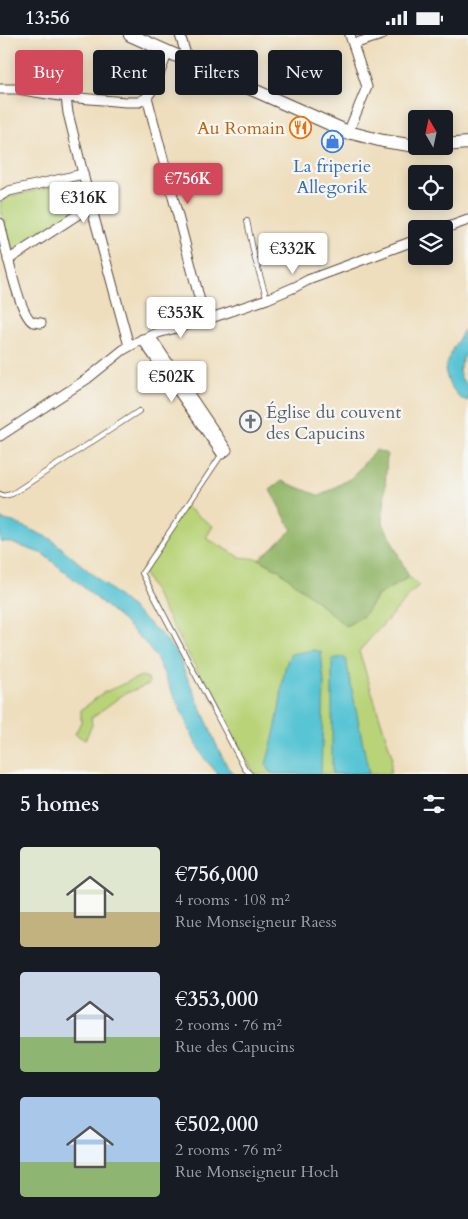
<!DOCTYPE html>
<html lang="en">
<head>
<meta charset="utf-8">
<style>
	body { margin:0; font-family:Cardo,serif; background:#20242c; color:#f1f3f6; height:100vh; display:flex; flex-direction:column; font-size:19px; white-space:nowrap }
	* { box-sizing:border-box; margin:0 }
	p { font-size:16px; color:#9ea1a6 }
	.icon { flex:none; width:28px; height:28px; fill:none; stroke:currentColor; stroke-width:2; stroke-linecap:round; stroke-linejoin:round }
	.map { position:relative; height:739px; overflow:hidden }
	.details { display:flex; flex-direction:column; background:#171b24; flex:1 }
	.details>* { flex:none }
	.hud { position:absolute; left:15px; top:15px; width:439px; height:45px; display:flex; gap:10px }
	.needle { width:32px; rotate:351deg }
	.buttons { position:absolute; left:408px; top:75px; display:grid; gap:10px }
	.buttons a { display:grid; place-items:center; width:45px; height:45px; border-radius:5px; background:#171b24; box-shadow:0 2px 12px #0003; font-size:25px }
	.price { position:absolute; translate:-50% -42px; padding:0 11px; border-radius:5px; background:#fff; color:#222; font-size:16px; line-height:32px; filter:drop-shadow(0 1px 2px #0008) }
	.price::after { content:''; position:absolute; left:50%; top:30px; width:15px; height:11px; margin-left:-8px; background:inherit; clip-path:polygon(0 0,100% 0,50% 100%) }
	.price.active { background:#d1495b; color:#fff }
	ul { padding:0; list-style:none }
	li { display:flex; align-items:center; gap:15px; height:125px; padding:0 20px }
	li span { display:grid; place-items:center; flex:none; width:140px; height:100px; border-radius:5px; color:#555 }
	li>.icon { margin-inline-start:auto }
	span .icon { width:60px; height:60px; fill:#fffc; stroke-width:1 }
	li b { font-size:21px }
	h2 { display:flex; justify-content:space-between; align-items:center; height:60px; padding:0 20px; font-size:21px }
	.chip { padding:0 18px; border-radius:5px; background:#171b24; box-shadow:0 2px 12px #0003; font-size:18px; line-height:45px }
	.chip.active { background:#d1495b; color:#fff }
	.status { display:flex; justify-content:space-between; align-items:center; height:35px; padding:0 25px; background:#171b24; direction:ltr }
	.status svg { height:14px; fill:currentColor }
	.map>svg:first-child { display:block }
</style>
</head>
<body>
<div class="status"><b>13:56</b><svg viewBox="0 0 49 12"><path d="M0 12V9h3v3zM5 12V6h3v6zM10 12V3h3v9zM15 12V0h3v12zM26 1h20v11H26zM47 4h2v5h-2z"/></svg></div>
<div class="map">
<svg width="468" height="739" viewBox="0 0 468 739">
	<rect width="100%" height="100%" fill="#f6f6f2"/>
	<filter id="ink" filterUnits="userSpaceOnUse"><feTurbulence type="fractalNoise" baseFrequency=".02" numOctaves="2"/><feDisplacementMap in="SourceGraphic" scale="10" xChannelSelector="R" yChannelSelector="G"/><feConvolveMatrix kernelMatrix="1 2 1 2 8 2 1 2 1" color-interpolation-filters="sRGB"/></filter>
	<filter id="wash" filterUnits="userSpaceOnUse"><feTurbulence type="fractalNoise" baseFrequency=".0096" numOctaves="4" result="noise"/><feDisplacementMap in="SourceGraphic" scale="20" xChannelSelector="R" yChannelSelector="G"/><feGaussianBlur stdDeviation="1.12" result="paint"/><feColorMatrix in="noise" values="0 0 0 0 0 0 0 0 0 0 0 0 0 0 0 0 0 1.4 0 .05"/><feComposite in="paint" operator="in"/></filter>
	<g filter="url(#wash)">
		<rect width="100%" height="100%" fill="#eedebd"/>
		<g fill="#b8d378" stroke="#7a7e4b">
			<path d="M 76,147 L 82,171 L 19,214 L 13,214 L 11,213 L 0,171 L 2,165 L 6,162 Z"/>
			<path d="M 185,471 L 213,491 L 206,503 L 240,522 L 259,524 L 279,535 L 346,591 L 363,581 L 377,561 L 409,542 L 419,550 L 359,616 L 392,721 L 390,739 L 258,739 L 254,738 L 142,535 Z"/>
			<path d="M 141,641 L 148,643 L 149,649 L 124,659 L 91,683 L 92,690 L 85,705 L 75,699 L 81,687 L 81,675 L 103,658 Z"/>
		</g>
		<path fill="#92b568" stroke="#667043" d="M 376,415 L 387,419 L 383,488 L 409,542 L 377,561 L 363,581 L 346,591 L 279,535 L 259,524 L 292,495 L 270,455 L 282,446 L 320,461 L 351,443 Z"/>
		<g fill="#59c4d4" stroke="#4a7779">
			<path d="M 468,287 L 468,312 L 461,328 L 459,336 L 461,343 L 468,351 L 468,366 L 460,363 L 449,349 L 445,335 L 450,320 Z"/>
			<path d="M 0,484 L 13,487 L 25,492 L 51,504 L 124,566 L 163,601 L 177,619 L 207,687 L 216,709 L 227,731 L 233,739 L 218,739 L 204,723 L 196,709 L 157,624 L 146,609 L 121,584 L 75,545 L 43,519 L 9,507 L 0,506 Z"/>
			<path d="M 314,615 L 321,617 L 324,648 L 321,739 L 275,739 L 270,737 L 266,729 C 272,709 277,689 280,668 C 283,652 282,633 291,619 Z"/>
			<path d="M 344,622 L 346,625 L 369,739 L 332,739 L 332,624 Z"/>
		</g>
	</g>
	<g filter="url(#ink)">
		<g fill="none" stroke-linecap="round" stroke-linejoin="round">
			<defs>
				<g id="service">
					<path d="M 247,186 L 255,224 L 267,264"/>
					<path d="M 222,419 L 142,538 L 245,734 L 250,739"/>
					<path d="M 0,459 L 3,461 L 12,459 L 139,376"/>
				</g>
				<g id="minor">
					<path d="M 180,0 L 185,16 L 182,23"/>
					<path d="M 353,9 L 382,0"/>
					<path d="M 0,54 L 17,54 L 66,62 L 126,67 L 139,67 L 147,62 L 153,54 L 168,17"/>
					<path d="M 66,62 L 68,78 L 91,171 L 129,311"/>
					<path d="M 147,62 L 205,285"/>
					<path d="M 347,100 L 367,52 L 350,0"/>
					<path d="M 0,161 L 9,156 L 83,139"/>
					<path d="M 0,188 C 4,205 19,281 33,287 C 34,287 41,288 41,288"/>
					<path d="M 443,194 L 468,185"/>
					<path d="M 8,225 L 91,171"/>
					<path d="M 142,304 L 222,419 L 227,415 L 150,301"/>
					<path d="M 0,401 L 87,344 L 123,315 L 139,306 L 158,298 L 205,285 L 267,264 L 295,252 L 308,245 L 416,205"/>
				</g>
				<g id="primary">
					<path d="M 130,0 L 348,97 L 383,106 L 416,111"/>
					<path d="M 444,110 L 468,108"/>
				</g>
			</defs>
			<use href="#service" stroke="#564536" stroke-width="6"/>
			<use href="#minor" stroke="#564536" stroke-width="11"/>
			<use href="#primary" stroke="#564536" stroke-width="14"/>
			<use href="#service" stroke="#fff" stroke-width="4.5"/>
			<use href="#minor" stroke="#fff" stroke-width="9"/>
			<use href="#primary" stroke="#fff" stroke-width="12"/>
		</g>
	</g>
	<defs>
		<symbol id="restaurant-ring" viewBox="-11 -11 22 22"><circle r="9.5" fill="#f6f6f2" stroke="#e8710a" stroke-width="1.5"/><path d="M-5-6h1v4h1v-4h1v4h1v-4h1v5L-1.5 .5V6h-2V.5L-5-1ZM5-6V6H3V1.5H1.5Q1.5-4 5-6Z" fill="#e8710a"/></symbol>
		<symbol id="shop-ring" viewBox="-11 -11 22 22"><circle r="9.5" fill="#f6f6f2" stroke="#3f7fe0" stroke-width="1.5"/><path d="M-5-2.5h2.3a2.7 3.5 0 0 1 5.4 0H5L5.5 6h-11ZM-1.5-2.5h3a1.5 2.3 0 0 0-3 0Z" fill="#3f7fe0"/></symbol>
		<symbol id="church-ring" viewBox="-11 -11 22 22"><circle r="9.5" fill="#f6f6f2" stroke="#6b7280" stroke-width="1.5"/><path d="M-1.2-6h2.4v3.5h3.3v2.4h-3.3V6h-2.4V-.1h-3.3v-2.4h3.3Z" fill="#6b7280"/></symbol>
	</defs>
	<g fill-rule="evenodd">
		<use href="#restaurant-ring" x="288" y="80" width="25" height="25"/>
		<use href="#shop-ring" x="320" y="94" width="25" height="25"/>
		<use href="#church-ring" x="238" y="374" width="25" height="25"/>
	</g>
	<g text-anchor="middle" stroke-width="4.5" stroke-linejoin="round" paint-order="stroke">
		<g font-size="18" fill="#c56008" stroke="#f6f6f2" text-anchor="end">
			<text x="285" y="99">Au Romain</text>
		</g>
		<g font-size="18" fill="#366cbe" stroke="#f6f6f2">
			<text x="332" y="137">La friperie<tspan x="332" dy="21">Allegorik</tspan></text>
		</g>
		<g font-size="18" fill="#5b616d" stroke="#f6f6f2" text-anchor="start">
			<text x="266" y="383">Église du couvent<tspan x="266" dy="21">des Capucins</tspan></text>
		</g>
	</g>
</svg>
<div class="buttons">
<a><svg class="needle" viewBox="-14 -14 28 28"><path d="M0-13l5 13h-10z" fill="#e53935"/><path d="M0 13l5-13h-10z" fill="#9ea1a6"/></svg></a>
<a><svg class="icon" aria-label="locate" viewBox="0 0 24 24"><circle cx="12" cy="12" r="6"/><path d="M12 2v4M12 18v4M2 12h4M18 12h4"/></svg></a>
<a><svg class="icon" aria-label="layers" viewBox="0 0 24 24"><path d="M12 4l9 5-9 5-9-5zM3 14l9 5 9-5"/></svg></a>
</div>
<b class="price active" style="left:188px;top:170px">€756K</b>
<b class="price" style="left:84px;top:189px">€316K</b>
<b class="price" style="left:293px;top:240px">€332K</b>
<b class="price" style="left:181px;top:304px">€353K</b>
<b class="price" style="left:172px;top:368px">€502K</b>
<div class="hud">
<a class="chip active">Buy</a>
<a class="chip">Rent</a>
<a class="chip">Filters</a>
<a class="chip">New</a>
</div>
</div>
<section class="details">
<h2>5 homes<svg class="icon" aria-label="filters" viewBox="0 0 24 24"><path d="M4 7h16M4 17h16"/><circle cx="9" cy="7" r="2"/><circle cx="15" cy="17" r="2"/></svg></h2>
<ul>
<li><span style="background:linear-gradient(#dfe7d0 65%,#c2b280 0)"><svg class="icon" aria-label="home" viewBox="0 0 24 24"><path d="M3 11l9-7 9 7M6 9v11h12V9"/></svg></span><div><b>€756,000</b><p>4 rooms · 108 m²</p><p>Rue Monseigneur Raess</p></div></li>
<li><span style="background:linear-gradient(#c9d6e8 65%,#8fb573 0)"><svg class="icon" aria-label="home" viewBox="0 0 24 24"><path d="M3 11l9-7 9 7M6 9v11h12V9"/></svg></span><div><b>€353,000</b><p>2 rooms · 76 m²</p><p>Rue des Capucins</p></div></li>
<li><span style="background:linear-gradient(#a9c7e8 65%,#8fb573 0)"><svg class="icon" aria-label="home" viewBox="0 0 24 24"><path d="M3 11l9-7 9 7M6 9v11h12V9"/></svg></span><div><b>€502,000</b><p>2 rooms · 76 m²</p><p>Rue Monseigneur Hoch</p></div></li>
</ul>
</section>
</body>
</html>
